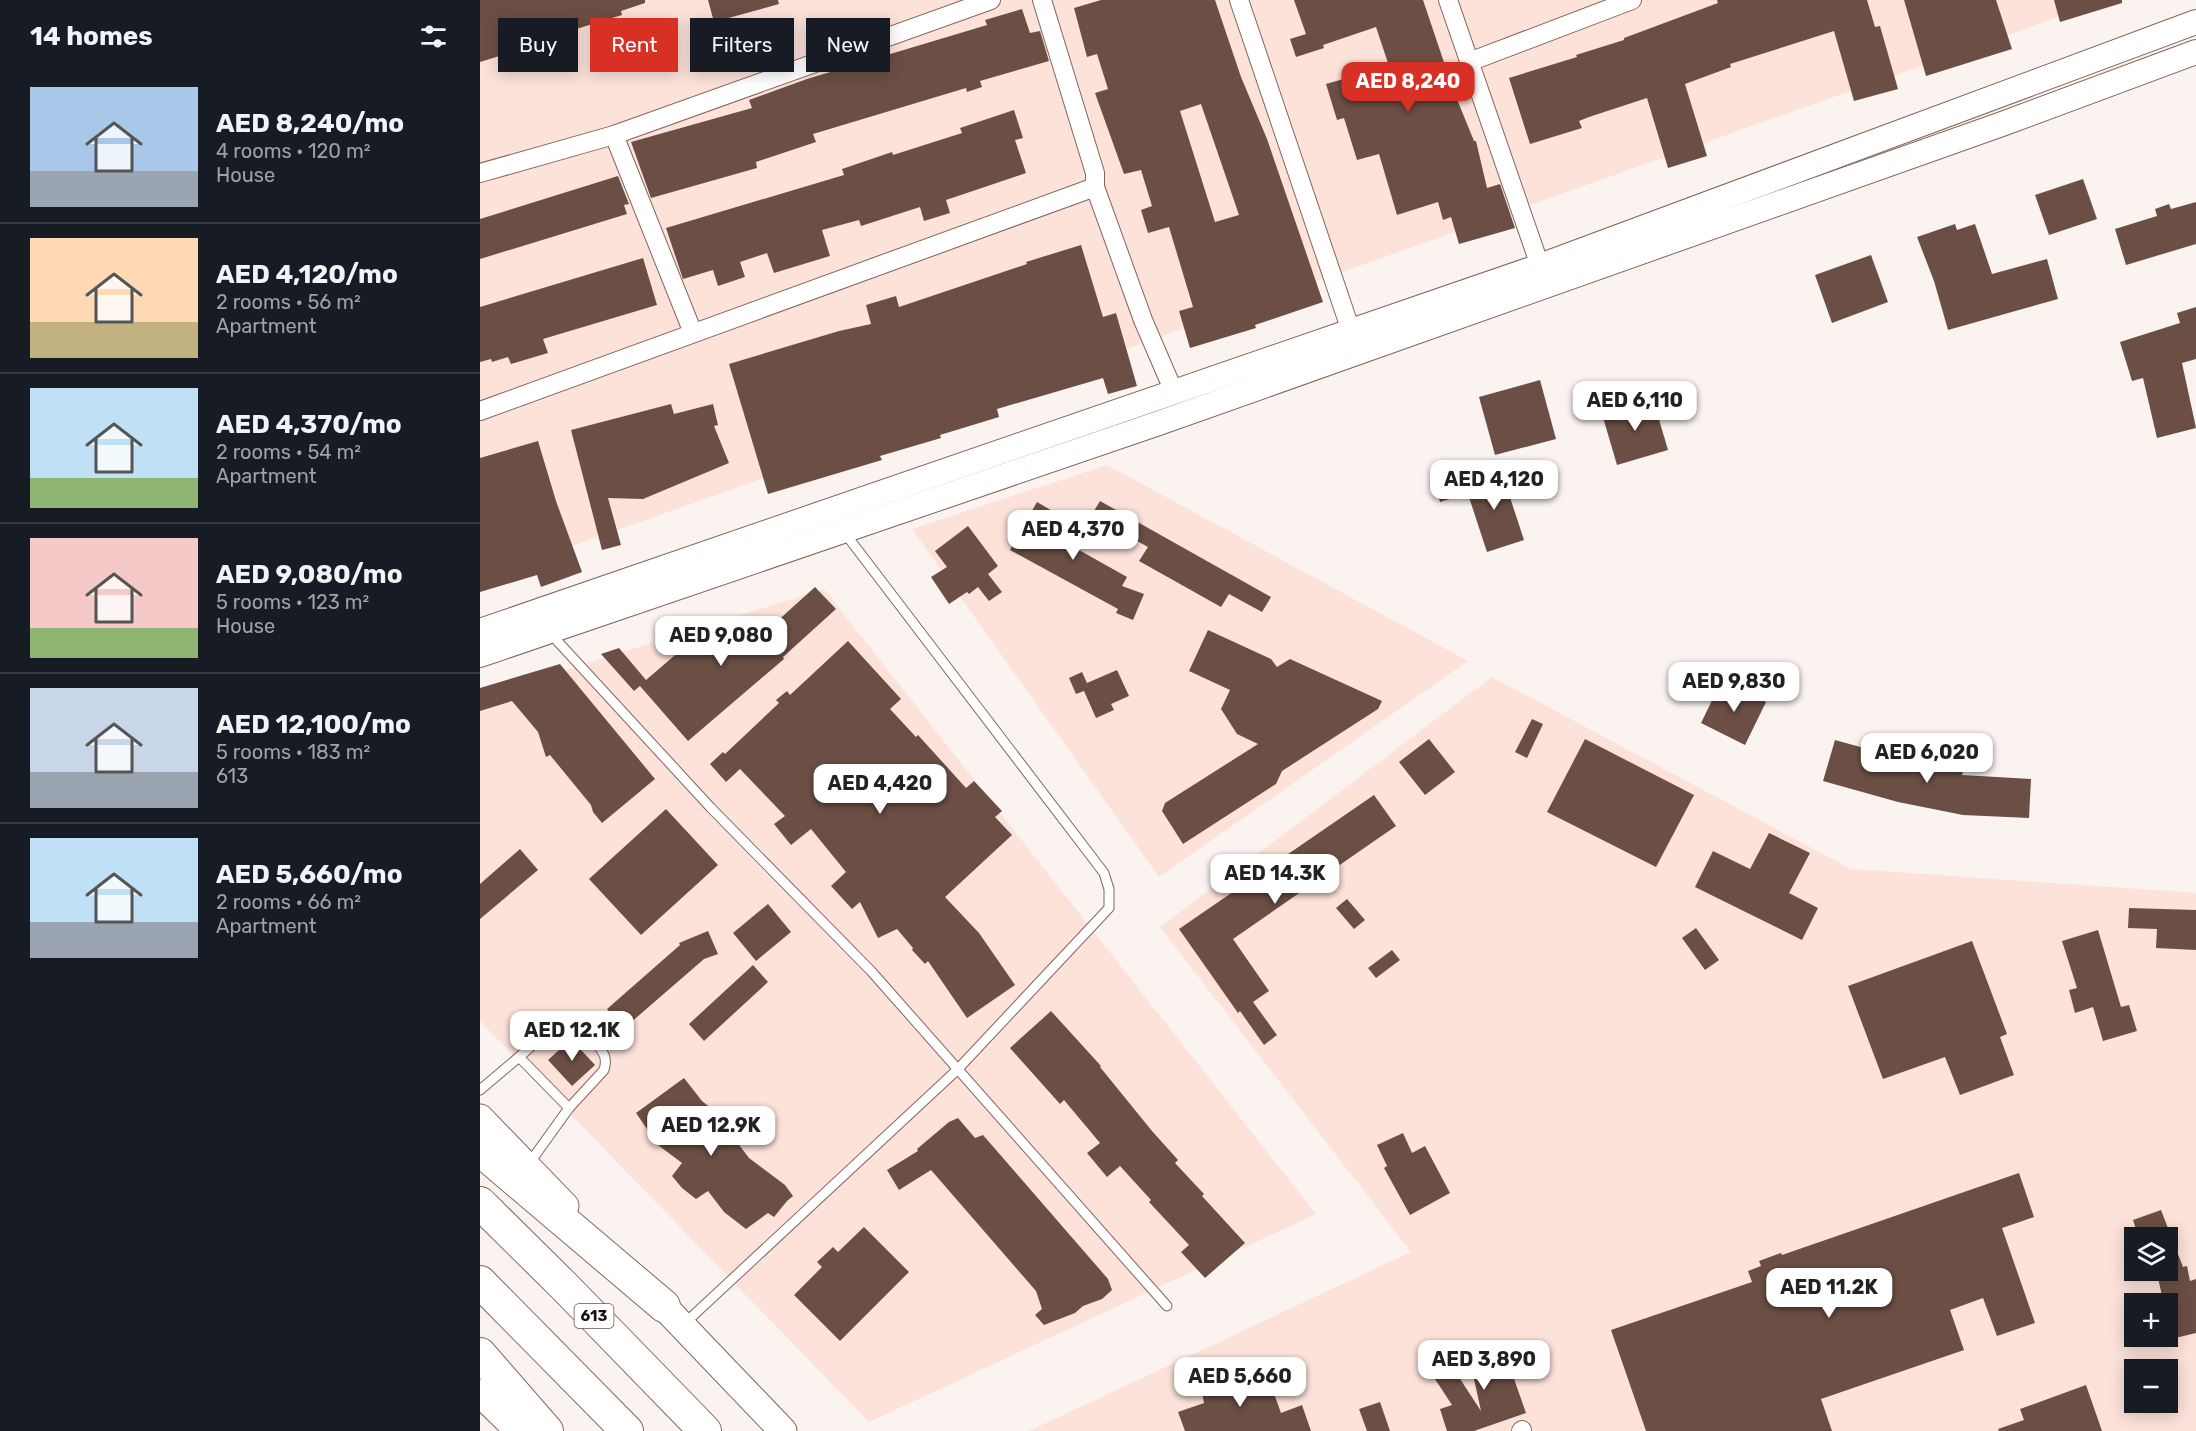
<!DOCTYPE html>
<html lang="en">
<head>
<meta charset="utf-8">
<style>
	body { margin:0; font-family:Rubik,sans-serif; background:#242831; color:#f1f3f6; height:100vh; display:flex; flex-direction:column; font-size:22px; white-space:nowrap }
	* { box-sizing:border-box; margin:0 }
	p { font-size:20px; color:#9ea1a6 }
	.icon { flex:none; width:33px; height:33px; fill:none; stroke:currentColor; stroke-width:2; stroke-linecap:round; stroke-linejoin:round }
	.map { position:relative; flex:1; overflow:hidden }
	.side { display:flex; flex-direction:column; background:#171b24; width:480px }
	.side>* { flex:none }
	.banner { position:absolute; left:18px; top:18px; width:570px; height:54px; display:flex; gap:12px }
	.buttons { position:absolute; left:1644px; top:1227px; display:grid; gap:12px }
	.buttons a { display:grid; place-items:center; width:54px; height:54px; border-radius:0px; background:#171b24; box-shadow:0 3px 15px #0003; font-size:30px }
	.price { position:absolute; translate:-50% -51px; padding:0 14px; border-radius:12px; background:#fff; color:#222; font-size:20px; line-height:39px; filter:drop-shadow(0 2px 3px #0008) }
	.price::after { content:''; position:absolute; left:50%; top:36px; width:18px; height:14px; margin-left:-9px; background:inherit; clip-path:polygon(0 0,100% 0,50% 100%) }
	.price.selected { background:#d93025; color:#fff }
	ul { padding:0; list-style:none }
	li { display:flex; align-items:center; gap:18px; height:150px; padding:0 30px }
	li+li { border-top:2px solid #363941 }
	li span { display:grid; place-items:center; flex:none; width:168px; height:120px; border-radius:0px; color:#555 }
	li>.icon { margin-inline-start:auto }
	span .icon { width:72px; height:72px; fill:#fffc; stroke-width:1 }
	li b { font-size:26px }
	h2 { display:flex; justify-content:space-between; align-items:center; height:72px; padding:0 30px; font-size:26px }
	.chip { padding:0 21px; border-radius:0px; background:#171b24; box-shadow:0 3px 15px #0003; font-size:21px; line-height:54px }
	.chip.selected { background:#d93025; color:#fff }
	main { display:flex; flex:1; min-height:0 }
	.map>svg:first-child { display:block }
</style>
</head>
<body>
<main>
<section class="side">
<h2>14 homes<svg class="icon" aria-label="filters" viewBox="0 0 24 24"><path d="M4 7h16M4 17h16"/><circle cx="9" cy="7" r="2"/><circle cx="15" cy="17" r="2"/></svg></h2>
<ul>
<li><span style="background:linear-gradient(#a9c7e8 70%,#9aa5b1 0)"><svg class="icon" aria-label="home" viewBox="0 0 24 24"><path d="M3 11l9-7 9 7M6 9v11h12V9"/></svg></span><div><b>AED 8,240/mo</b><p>4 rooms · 120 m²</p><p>House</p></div></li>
<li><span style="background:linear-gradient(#ffd9b3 70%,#c2b280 0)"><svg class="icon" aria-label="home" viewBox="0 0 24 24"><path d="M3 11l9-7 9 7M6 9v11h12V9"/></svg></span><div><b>AED 4,120/mo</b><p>2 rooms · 56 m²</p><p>Apartment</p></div></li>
<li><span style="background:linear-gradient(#bfe0f5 75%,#8fb573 0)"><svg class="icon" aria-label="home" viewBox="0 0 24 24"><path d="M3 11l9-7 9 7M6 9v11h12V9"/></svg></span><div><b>AED 4,370/mo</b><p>2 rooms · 54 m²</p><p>Apartment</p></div></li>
<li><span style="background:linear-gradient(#f6c9c9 75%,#8fb573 0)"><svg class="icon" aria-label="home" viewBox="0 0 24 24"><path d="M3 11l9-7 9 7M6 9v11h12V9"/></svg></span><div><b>AED 9,080/mo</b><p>5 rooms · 123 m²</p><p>House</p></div></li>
<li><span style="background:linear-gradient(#c9d6e8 70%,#9aa5b1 0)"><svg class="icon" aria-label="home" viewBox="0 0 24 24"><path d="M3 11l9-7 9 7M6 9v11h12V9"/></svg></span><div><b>AED 12,100/mo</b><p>5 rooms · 183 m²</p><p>613</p></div></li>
<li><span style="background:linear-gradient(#bfe0f5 70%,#9aa5b1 0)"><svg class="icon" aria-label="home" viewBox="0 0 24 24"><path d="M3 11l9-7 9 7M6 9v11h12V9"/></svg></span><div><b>AED 5,660/mo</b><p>2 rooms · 66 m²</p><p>Apartment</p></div></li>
</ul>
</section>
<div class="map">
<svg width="1716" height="1431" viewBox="0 0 1716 1431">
	<rect width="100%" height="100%" fill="#faf3f0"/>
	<g fill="#fce2d9" fill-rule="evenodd">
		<path d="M 0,0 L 1626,0 L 0,579 Z"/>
		<path d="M 627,465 L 988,661 L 679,877 L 432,529 Z"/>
		<path d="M 344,589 L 836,1214 L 389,1422 L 0,1021 L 0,697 Z"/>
		<path d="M 1012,677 L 1371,869 L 1716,893 L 1716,1431 L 549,1431 L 931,1252 L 680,927 ZM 1654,1238 L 1688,1238 L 1688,1270 L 1654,1270 ZM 1654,1304 L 1688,1304 L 1688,1336 L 1654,1336 ZM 1654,1370 L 1688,1370 L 1688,1402 L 1654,1402 Z"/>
	</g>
	<g fill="#6c4f44" fill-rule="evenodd">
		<path d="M 0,0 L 165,0 L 165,3 L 141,11 L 142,15 L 70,37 L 71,40 L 0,62 Z"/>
		<path d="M 228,0 L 298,0 L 299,4 L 234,22 Z"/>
		<path d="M 621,0 L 735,0 L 761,77 L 787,139 L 843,302 L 775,325 L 776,328 L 710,348 L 699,311 L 713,307 L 689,227 L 668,233 L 661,210 L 672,206 L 661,170 L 644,174 L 615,93 L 628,89 L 617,54 L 607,57 L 594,8 ZM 721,104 L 759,215 L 735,222 L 700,111 Z"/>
		<path d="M 814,0 L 943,0 L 974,92 L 994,141 L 996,141 L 1007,188 L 1020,184 L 1035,228 L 979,244 L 971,217 L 963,220 L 958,202 L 917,215 L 899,154 L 877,160 L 864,118 L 857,120 L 846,84 L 909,66 L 896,27 L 843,45 L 844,48 L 816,57 L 810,39 L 826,34 Z"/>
		<path d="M 1237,0 L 1387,0 L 1395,27 L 1400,26 L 1418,89 L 1374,101 L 1354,31 L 1250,64 L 1251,67 L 1205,84 L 1227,156 L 1188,168 L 1167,98 L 1109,117 L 1099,121 L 1102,128 L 1050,144 L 1029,78 L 1097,57 L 1096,55 L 1144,40 L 1144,38 L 1238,3 Z"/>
		<path d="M 1424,0 L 1516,0 L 1532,49 L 1446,76 Z"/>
		<path d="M 1574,0 L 1642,0 L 1642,3 L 1580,22 Z"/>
		<path d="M 542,9 L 550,33 L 560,31 L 569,61 L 500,81 L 502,87 L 487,92 L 486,88 L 333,134 L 336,142 L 276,162 L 277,168 L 171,198 L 151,142 L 272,108 L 269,100 L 327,79 L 507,25 L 505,20 Z"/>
		<path d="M 534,110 L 543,138 L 535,140 L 546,173 L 466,200 L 470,213 L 444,221 L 440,207 L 381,226 L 379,220 L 342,230 L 350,256 L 294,273 L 287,253 L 260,262 L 265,277 L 238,286 L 233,270 L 203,279 L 186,228 L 364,175 L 362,169 L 412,152 L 413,155 L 482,133 L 480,128 Z"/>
		<path d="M 138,176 L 149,204 L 144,205 L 147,214 L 0,259 L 0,219 Z"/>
		<path d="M 1603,179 L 1617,219 L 1569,235 L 1555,195 Z"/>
		<path d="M 1716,202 L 1716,244 L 1646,265 L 1635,229 L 1677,216 L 1675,209 L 1689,204 L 1691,209 Z"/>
		<path d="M 1475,224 L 1477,230 L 1495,224 L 1512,274 L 1567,259 L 1578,299 L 1468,330 L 1454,281 L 1437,237 Z"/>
		<path d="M 601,245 L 623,317 L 636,313 L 657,386 L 628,394 L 623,378 L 517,409 L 519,417 L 460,435 L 461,438 L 400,456 L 402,460 L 288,494 L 249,364 L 359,331 L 391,324 L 386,305 L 416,296 L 419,307 L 547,264 L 546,262 Z"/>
		<path d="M 1391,255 L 1408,302 L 1352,323 L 1335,275 Z"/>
		<path d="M 163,258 L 177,305 L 63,339 L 68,353 L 31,364 L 28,357 L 12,362 L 11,359 L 0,362 L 0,307 Z"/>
		<path d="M 1716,307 L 1716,359 L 1702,363 L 1716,428 L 1677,438 L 1663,378 L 1652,381 L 1640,342 L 1700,323 L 1697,313 Z"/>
		<path d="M 1060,380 L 1076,439 L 1015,455 L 999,397 Z"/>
		<path d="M 1173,399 L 1188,450 L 1137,465 L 1122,414 Z"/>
		<path d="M 191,404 L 194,414 L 233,404 L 238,425 L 234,426 L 249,463 L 163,499 L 128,498 L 141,545 L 122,550 L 91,430 Z"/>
		<path d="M 58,441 L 76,501 L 102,572 L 61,587 L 57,575 L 0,592 L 0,458 Z"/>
		<path d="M 1021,470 L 1044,540 L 1007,552 L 984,482 Z"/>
		<path d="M 970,480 L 976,497 L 960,502 L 955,485 Z"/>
		<path d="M 620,501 L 791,597 L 782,612 L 749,594 L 741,607 L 659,561 L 668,547 L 611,516 Z"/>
		<path d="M 557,502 L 593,523 L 583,541 L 647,577 L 642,586 L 664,594 L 653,620 L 636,613 L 638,609 L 530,550 Z"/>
		<path d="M 488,526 L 518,566 L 508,574 L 522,592 L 509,601 L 498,587 L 489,594 L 487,592 L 469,604 L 451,577 L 467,567 L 455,551 Z"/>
		<path d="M 335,587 L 356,609 L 303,657 L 304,659 L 208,741 L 160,686 L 154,691 L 121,654 L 139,648 L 166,680 L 229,626 L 251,651 L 278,628 L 283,634 Z"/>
		<path d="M 728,630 L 791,659 L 797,667 L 810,659 L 902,701 L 898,709 L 802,771 L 796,784 L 703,844 L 682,811 L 685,803 L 778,744 L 757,734 L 741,709 L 750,690 L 709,671 Z"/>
		<path d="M 368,641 L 421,699 L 410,709 L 436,737 L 438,735 L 486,788 L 494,781 L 522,811 L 515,817 L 532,835 L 465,897 L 499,933 L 535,985 L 487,1018 L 448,961 L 445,964 L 432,950 L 433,948 L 417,929 L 398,938 L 380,902 L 372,909 L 351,886 L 366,872 L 331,829 L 311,845 L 294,824 L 305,816 L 260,769 L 246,782 L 230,764 L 243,752 L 245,754 L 299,703 L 296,700 L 307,691 L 310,695 Z"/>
		<path d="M 80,664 L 175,779 L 122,823 L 113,812 L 111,805 L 70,755 L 66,757 L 58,732 L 32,701 L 0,711 L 0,688 Z"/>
		<path d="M 637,670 L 649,696 L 631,704 L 634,710 L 616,718 L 604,691 L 596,694 L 589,678 L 602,672 L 607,683 Z"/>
		<path d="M 1242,680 L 1286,702 L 1265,745 L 1221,723 Z"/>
		<path d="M 1052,719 L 1063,724 L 1047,758 L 1035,752 Z"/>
		<path d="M 949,739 L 975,772 L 945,795 L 919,762 Z"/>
		<path d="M 1105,739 L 1214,795 L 1176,867 L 1067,812 Z"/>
		<path d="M 1355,740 L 1413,756 L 1412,759 L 1483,772 L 1482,775 L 1551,779 L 1549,818 L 1483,815 L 1418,802 L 1343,781 Z"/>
		<path d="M 894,795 L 916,826 L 753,939 L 789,991 L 773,1002 L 797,1035 L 784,1045 L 760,1011 L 758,1013 L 699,929 Z"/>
		<path d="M 186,809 L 238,865 L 161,935 L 109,879 Z"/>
		<path d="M 1289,833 L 1330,853 L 1309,893 L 1338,908 L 1322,940 L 1215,887 L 1233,851 L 1270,869 Z"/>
		<path d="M 40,849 L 58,870 L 0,919 L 0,884 Z"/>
		<path d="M 867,899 L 885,920 L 874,929 L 856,908 Z"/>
		<path d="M 288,904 L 311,932 L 276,961 L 253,933 Z"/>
		<path d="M 1649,908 L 1716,910 L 1716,950 L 1676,948 L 1677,929 L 1648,928 Z"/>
		<path d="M 1216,928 L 1239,960 L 1225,970 L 1202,938 Z"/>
		<path d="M 1618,930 L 1641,1007 L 1649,1005 L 1657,1031 L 1623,1041 L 1613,1007 L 1595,1013 L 1589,990 L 1597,988 L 1582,941 Z"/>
		<path d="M 228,931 L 238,954 L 224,959 L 149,1024 L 142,1026 L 127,1009 L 200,945 L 199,943 Z"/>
		<path d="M 1492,941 L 1527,1034 L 1520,1037 L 1534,1075 L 1480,1095 L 1465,1057 L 1403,1079 L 1368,986 Z"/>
		<path d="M 912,950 L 920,960 L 896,978 L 888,968 Z"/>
		<path d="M 273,965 L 288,982 L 224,1041 L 209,1024 Z"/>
		<path d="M 571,1011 L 621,1066 L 620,1067 L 672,1131 L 698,1160 L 695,1163 L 724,1194 L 722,1196 L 765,1243 L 725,1278 L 701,1252 L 709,1245 L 669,1202 L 671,1200 L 640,1166 L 627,1177 L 607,1153 L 620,1143 L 584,1100 L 580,1104 L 530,1048 Z"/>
		<path d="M 91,1039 L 115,1065 L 92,1086 L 68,1060 Z"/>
		<path d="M 204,1078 L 222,1101 L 232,1109 L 269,1158 L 305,1185 L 313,1196 L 307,1201 L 294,1217 L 288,1213 L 266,1229 L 244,1212 L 228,1191 L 216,1199 L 202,1188 L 192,1176 L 202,1163 L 178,1145 L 156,1113 Z"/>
		<path d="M 478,1118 L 495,1138 L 503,1135 L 628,1279 L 632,1290 L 622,1299 L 603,1306 L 595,1313 L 564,1325 L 555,1315 L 562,1309 L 556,1291 L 451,1170 L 419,1190 L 407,1170 L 438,1151 L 437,1149 L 469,1122 Z"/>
		<path d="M 923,1133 L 932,1153 L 945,1146 L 970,1193 L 930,1215 L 904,1168 L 907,1166 L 897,1145 Z"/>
		<path d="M 1539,1173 L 1554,1217 L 1522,1228 L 1555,1323 L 1517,1336 L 1503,1298 L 1470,1310 L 1484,1350 L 1341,1399 L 1352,1431 L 1166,1431 L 1131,1330 L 1272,1282 L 1268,1271 L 1281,1266 L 1279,1261 L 1301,1253 L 1302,1255 Z"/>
		<path d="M 1681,1210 L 1703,1267 L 1707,1266 L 1710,1281 L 1716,1279 L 1716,1333 L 1695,1338 L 1689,1313 L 1688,1314 L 1688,1304 L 1684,1304 L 1677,1274 L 1688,1271 L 1688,1238 L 1659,1238 L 1653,1220 Z"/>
		<path d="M 384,1227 L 429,1272 L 360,1341 L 314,1295 L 342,1267 L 337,1262 L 353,1247 L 358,1252 Z"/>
		<path d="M 1040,1345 L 1046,1373 L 1033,1376 L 1046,1413 L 994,1431 L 967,1431 L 960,1409 L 972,1405 L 953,1376 L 971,1365 L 1001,1411 L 989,1356 Z"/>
		<path d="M 741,1367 L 746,1392 L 788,1377 L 801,1413 L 822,1405 L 831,1431 L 705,1431 L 698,1412 L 724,1403 L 718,1371 Z"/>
		<path d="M 1606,1385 L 1622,1431 L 1519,1431 L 1518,1429 L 1544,1420 L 1540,1409 Z"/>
		<path d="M 900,1402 L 910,1431 L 887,1431 L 879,1409 Z"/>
	</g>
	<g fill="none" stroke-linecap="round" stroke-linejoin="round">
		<defs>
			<g id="lane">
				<path d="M 69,632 L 231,808 L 391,971 L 687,1306"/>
				<path d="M 39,1057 C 50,1048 82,1014 96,1021 C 103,1024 110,1036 115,1042 C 123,1052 128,1057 124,1070 L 89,1108"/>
				<path d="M 0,1090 L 39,1057 L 89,1108 L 48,1165"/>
				<path d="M 204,1324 L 477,1070 L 629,908 L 629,889 L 624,873 L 364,532"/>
			</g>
			<g id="street">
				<path d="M 562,0 L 615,173 L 615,187 L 663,320 L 694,392"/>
				<path d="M 759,0 L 871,331"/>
				<path d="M 968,0 L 1060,266"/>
				<path d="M 989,62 L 1152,0"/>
				<path d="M 134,135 L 213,333"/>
				<path d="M 0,173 L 134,135 L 511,0"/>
				<path d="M 0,411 L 615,187"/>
				<path d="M 1041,1431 L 1042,1430"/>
			</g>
			<g id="secondary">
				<path d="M 0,631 L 1060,266 L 1716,22"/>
				<path d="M 0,655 L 679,423 L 1522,124 L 1716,52"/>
			</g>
			<g id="primary">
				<path d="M 0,1118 L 85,1206"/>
				<path d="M 169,1291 L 303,1431"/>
				<path d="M 0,1393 L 39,1431"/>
			</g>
			<g id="highway">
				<path d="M 0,1150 L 184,1306"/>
				<path d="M 0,1203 L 85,1287 L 225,1431"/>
				<path d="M 0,1282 L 147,1431"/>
				<path d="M 0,1354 L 67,1431"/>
			</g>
		</defs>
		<use href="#lane" stroke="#84655a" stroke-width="11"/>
		<use href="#street" stroke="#84655a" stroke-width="20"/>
		<use href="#secondary" stroke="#84655a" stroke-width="26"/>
		<use href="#primary" stroke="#84655a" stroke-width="29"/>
		<use href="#highway" stroke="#84655a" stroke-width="34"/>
		<use href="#lane" stroke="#fff" stroke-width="9"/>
		<use href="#street" stroke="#fff" stroke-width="18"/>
		<use href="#secondary" stroke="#fff" stroke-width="24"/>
		<use href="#primary" stroke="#fff" stroke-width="27"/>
		<use href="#highway" stroke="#fff" stroke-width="32"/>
	</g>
	<g text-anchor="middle" stroke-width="6" stroke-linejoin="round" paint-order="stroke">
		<rect fill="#fff" stroke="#605855" stroke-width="1.5" x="94.5" y="1304" width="39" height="24" rx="4.5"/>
		<g font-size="15" font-weight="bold" fill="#1c110c">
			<text x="114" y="1321">613</text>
		</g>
	</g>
</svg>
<div class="buttons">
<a><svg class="icon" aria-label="layers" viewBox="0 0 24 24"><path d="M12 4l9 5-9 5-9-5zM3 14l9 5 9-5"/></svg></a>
<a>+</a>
<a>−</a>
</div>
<b class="price selected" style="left:928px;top:113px">AED 8,240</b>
<b class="price" style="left:1155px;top:432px">AED 6,110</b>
<b class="price" style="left:1014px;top:511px">AED 4,120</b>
<b class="price" style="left:593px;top:561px">AED 4,370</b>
<b class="price" style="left:241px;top:667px">AED 9,080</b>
<b class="price" style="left:1254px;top:713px">AED 9,830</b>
<b class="price" style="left:1447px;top:784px">AED 6,020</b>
<b class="price" style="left:400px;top:815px">AED 4,420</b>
<b class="price" style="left:795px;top:905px">AED 14.3K</b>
<b class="price" style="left:92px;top:1062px">AED 12.1K</b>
<b class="price" style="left:231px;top:1157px">AED 12.9K</b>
<b class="price" style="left:1349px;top:1319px">AED 11.2K</b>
<b class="price" style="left:1004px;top:1391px">AED 3,890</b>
<b class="price" style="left:760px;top:1408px">AED 5,660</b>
<div class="banner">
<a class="chip">Buy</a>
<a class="chip selected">Rent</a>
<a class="chip">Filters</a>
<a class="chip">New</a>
</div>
</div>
</main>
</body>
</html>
